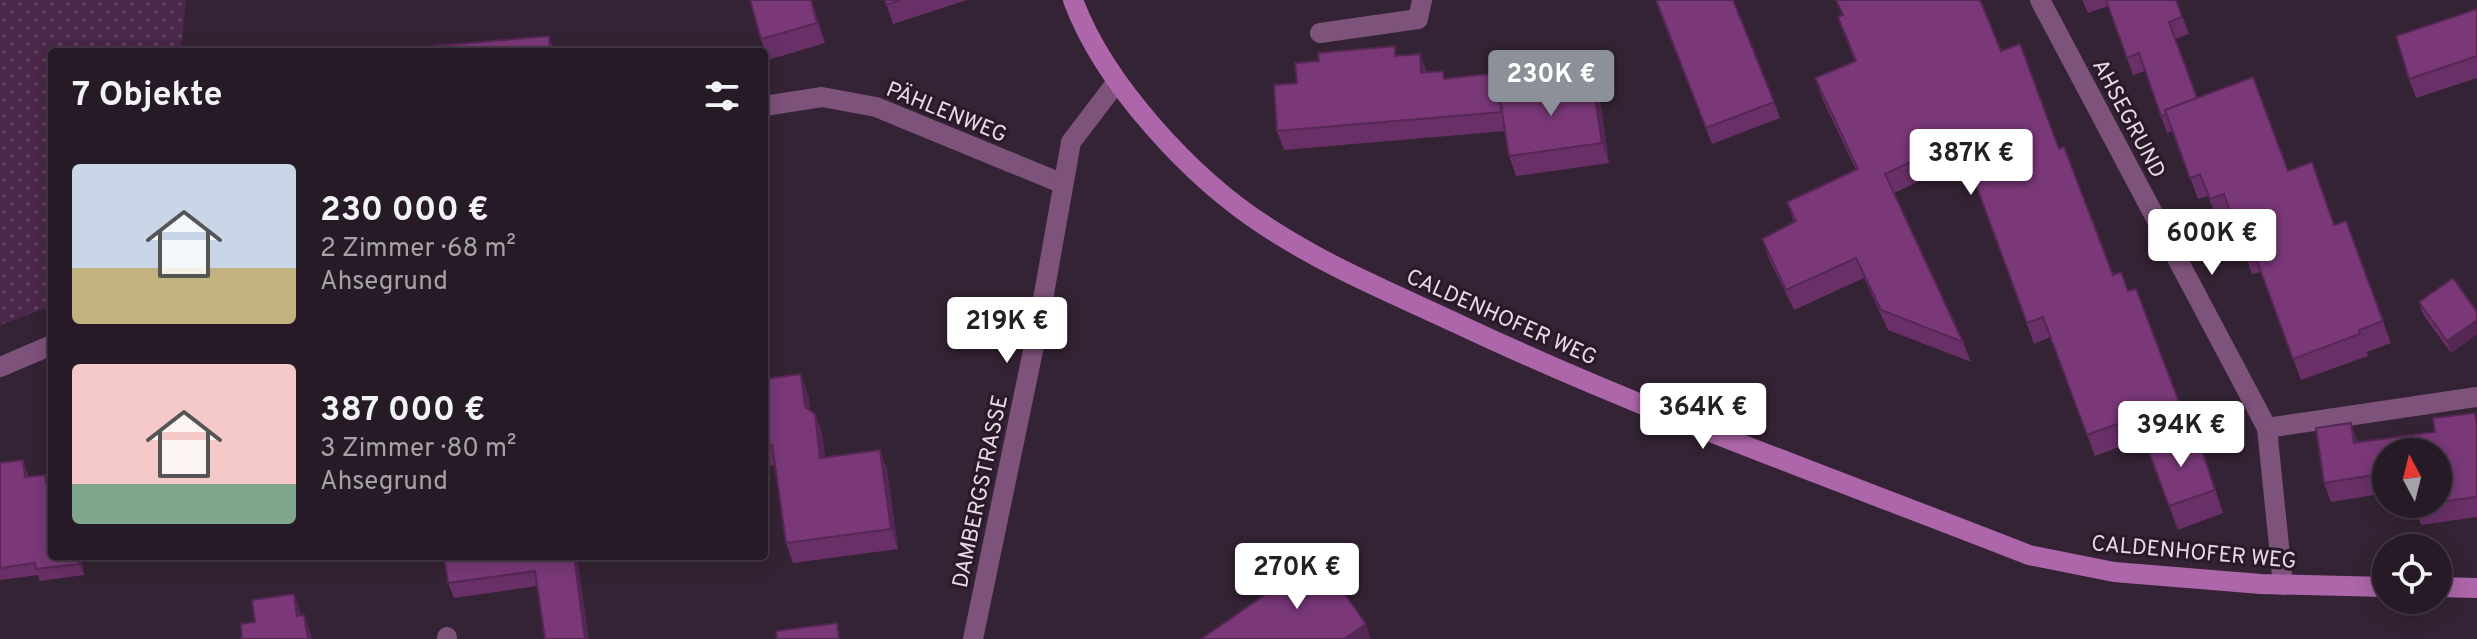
<!DOCTYPE html>
<html lang="de">
<head>
<meta charset="utf-8">
<style>
	body { margin:0; font-family:Overpass,sans-serif; background:#2f232f; color:#f1f3f6; height:100vh; display:flex; flex-direction:column; font-size:30px; white-space:nowrap }
	* { box-sizing:border-box; margin:0 }
	p { font-size:26px; color:#a4a1a7 }
	.icon { flex:none; width:44px; height:44px; fill:none; stroke:currentColor; stroke-width:2; stroke-linecap:round; stroke-linejoin:round }
	.map { position:relative; flex:1; overflow:hidden }
	.details { position:absolute; left:48px; top:48px; width:720px; height:512px; display:flex; flex-direction:column; background:#271a27; border-radius:8px; box-shadow:0 4px 20px #0003,0 0 0 2px #433844 }
	.details>* { flex:none }
	.needle { width:52px; rotate:353deg }
	.fabs { position:absolute; left:2372px; top:438px; display:grid; gap:16px }
	.fabs a { display:grid; place-items:center; width:80px; height:80px; border-radius:50%; background:#271a27; box-shadow:0 4px 20px #0003,0 0 0 2px #433844; font-size:40px }
	.price { position:absolute; translate:-50% -68px; padding:0 18px; border-radius:8px; background:#fff; color:#222; font-size:26px; line-height:52px; filter:drop-shadow(0 2px 4px #0008) }
	.price::after { content:''; position:absolute; left:50%; top:48px; width:24px; height:18px; margin-left:-12px; background:inherit; clip-path:polygon(0 0,100% 0,50% 100%) }
	.price.active { background:#8c9099; color:#fff }
	ul { padding:0; list-style:none }
	li { display:flex; align-items:center; gap:24px; height:200px; padding:0 24px }
	li span { display:grid; place-items:center; flex:none; width:224px; height:160px; border-radius:8px; color:#555 }
	li>.icon { margin-inline-start:auto }
	span .icon { width:96px; height:96px; fill:#fffc; stroke-width:1 }
	li b { font-size:34px }
	h2 { display:flex; justify-content:space-between; align-items:center; height:96px; padding:0 24px; font-size:34px }
	.map>svg:first-child { display:block }
</style>
</head>
<body>
<div class="map">
<svg width="2477" height="639" viewBox="0 0 2477 639">
	<defs>
		<pattern id="grass-dots" width="8" height="8" patternUnits="userSpaceOnUse" patternTransform="scale(2)"><rect width="8" height="8" fill="#4b274a"/><path d="M2 2h.1M6 6h.1" fill="none" stroke="#654664" stroke-width="1.8" stroke-linecap="round"/></pattern>
	</defs>
	<rect width="100%" height="100%" fill="#342334"/>
	<path fill="url(#grass-dots)" d="M 0,0 L 186,0 L 181,52 L 52,52 L 52,306 L 0,325 Z"/>
	<g fill="none" stroke-linecap="round" stroke-linejoin="round">
		<g stroke="#7d527b" stroke-width="20">
			<path d="M 2040,0 L 2267,428 L 2283,585"/>
			<path d="M 1320,33 L 1418,19 L 1422,0"/>
			<path d="M 764,106 L 822,97 L 876,107 L 1061,183"/>
			<path d="M 0,367 L 52,345"/>
			<path d="M 2267,428 L 2477,397"/>
			<path d="M 447,639 L 447,637"/>
			<path d="M 973,639 L 1039,322 L 1071,142 L 1116,83"/>
		</g>
		<g stroke="#ac66a9" stroke-width="20">
			<path d="M 1073,0 C 1104,84 1192,179 1267,227 C 1326,266 1392,293 1456,323 C 1642,411 1838,480 2029,555 L 2114,572 L 2261,584 L 2386,587"/>
			<path d="M 2438,587 L 2477,588"/>
		</g>
	</g>
	<g fill="#693067">
		<path d="M 812,0 L 825,43 L 768,60 L 761,39 Z"/>
		<path d="M 885,0 L 967,0 L 893,24 Z"/>
		<path d="M 1655,0 L 1774,102 L 1780,118 L 1712,144 Z"/>
		<path d="M 1836,0 L 1980,0 L 2001,51 L 2059,149 L 2113,275 L 2128,291 L 2136,289 L 2186,422 L 2095,456 L 2050,337 L 2034,344 L 1967,159 L 1894,193 L 1963,342 L 1971,362 L 1888,330 L 1864,278 L 1794,310 L 1769,259 L 1762,239 L 1794,222 L 1787,202 L 1856,170 L 1822,98 L 1815,78 L 1855,62 L 1838,17 L 1842,15 Z"/>
		<path d="M 2082,0 L 2176,0 L 2189,34 L 2175,39 L 2197,98 L 2288,171 L 2335,225 L 2346,221 L 2391,343 L 2367,352 L 2368,356 L 2301,380 L 2261,272 L 2252,274 L 2231,216 L 2218,221 L 2208,196 L 2198,199 L 2173,131 L 2167,133 L 2145,71 L 2133,75 L 2108,6 L 2088,13 Z"/>
		<path d="M 2477,9 L 2477,78 L 2416,98 L 2409,79 Z"/>
		<path d="M 1420,54 L 1427,72 L 1446,79 L 1504,92 L 1600,100 L 1609,163 L 1516,176 L 1509,156 L 1505,131 L 1284,150 L 1277,131 L 1297,83 L 1319,61 Z"/>
		<path d="M 2419,302 L 2477,312 L 2477,334 L 2451,353 L 2423,314 Z"/>
		<path d="M 764,379 L 808,394 L 810,410 L 815,414 L 822,433 L 825,457 L 887,469 L 898,549 L 793,563 L 786,543 L 775,465 L 764,467 Z"/>
		<path d="M 2475,413 L 2477,417 L 2477,517 L 2421,525 L 2414,504 L 2438,504 L 2438,452 L 2386,452 L 2386,493 L 2331,502 L 2324,483 L 2358,442 L 2435,432 Z"/>
		<path d="M 2146,444 L 2206,461 L 2223,513 L 2178,530 Z"/>
		<path d="M 23,460 L 52,556 L 81,556 L 84,575 L 40,581 L 38,575 L 0,580 L 0,463 Z"/>
		<path d="M 577,556 L 537,586 L 454,598 L 448,583 Z"/>
	</g>
	<g fill="#552754">
		<path d="M 811,0 L 812,0 L 825,43 L 817,23 Z"/>
		<path d="M 549,36 L 555,52 L 550,52 Z"/>
		<path d="M 1420,54 L 1427,72 L 1421,73 Z"/>
		<path d="M 1497,73 L 1504,92 L 1509,131 L 1502,112 Z"/>
		<path d="M 1592,79 L 1600,100 L 1609,163 L 1602,143 Z"/>
		<path d="M 2477,320 L 2477,334 L 2451,353 L 2447,341 Z"/>
		<path d="M 801,374 L 808,394 L 812,427 L 805,407 Z"/>
		<path d="M 815,414 L 822,433 L 827,478 L 820,458 Z"/>
		<path d="M 2351,423 L 2358,442 L 2354,443 Z"/>
		<path d="M 880,450 L 887,469 L 898,549 L 891,529 Z"/>
		<path d="M 78,556 L 81,556 L 84,575 L 79,564 Z"/>
		<path d="M 574,556 L 577,556 L 589,639 L 585,639 Z"/>
		<path d="M 294,594 L 301,613 L 304,635 L 297,616 Z"/>
		<path d="M 304,615 L 311,634 L 312,639 L 308,639 Z"/>
		<path d="M 1366,624 L 1371,639 L 1344,639 Z"/>
	</g>
	<g fill="#7a3878" stroke="#552754" stroke-width="2">
		<path d="M 750,0 L 811,0 L 817,23 L 761,39 Z"/>
		<path d="M 885,0 L 901,0 L 886,5 Z"/>
		<path d="M 1656,0 L 1733,0 L 1774,102 L 1706,128 Z"/>
		<path d="M 1836,0 L 1980,0 L 2001,51 L 2020,44 L 2059,149 L 2064,147 L 2113,275 L 2121,272 L 2128,291 L 2136,289 L 2179,402 L 2087,435 L 2043,317 L 2027,323 L 1959,139 L 1885,174 L 1963,342 L 1881,310 L 1856,258 L 1786,290 L 1762,239 L 1796,221 L 1787,202 L 1858,169 L 1815,78 L 1856,61 L 1838,17 L 1843,15 Z"/>
		<path d="M 2106,0 L 2176,0 L 2182,17 L 2169,22 L 2197,98 L 2165,110 L 2167,114 L 2161,116 L 2139,53 L 2127,58 Z"/>
		<path d="M 2477,9 L 2477,56 L 2409,79 L 2396,36 Z"/>
		<path d="M 549,36 L 550,52 L 436,52 L 435,46 Z"/>
		<path d="M 1395,46 L 1395,56 L 1420,54 L 1421,73 L 1443,71 L 1444,79 L 1497,73 L 1502,112 L 1277,131 L 1274,85 L 1297,83 L 1295,63 L 1319,61 L 1318,53 Z"/>
		<path d="M 2253,77 L 2288,171 L 2312,162 L 2334,225 L 2346,221 L 2383,321 L 2359,330 L 2360,334 L 2293,359 L 2253,250 L 2244,252 L 2224,194 L 2210,199 L 2200,174 L 2190,178 L 2165,110 Z"/>
		<path d="M 1592,79 L 1602,143 L 1509,156 L 1499,93 Z"/>
		<path d="M 2453,278 L 2477,312 L 2477,320 L 2447,341 L 2419,302 Z"/>
		<path d="M 801,374 L 805,407 L 815,414 L 820,458 L 880,450 L 891,529 L 786,543 L 772,445 L 764,446 L 764,379 Z"/>
		<path d="M 2475,413 L 2477,426 L 2477,497 L 2438,502 L 2438,452 L 2386,452 L 2386,473 L 2324,483 L 2316,428 L 2351,423 L 2354,443 L 2435,432 L 2433,418 Z"/>
		<path d="M 2198,438 L 2215,490 L 2169,506 L 2146,444 Z"/>
		<path d="M 23,460 L 25,477 L 45,475 L 46,482 L 52,481 L 52,556 L 78,556 L 79,564 L 36,569 L 35,563 L 0,568 L 0,463 Z"/>
		<path d="M 444,556 L 574,556 L 585,639 L 545,639 L 535,571 L 448,583 Z"/>
		<path d="M 1319,557 L 1366,624 L 1344,639 L 1201,639 Z"/>
		<path d="M 294,594 L 297,616 L 304,615 L 308,639 L 242,639 L 241,624 L 255,622 L 252,600 Z"/>
		<path d="M 837,623 L 839,639 L 777,639 L 776,631 Z"/>
	</g>
	<g text-anchor="middle" stroke-width="6" stroke-linejoin="round" paint-order="stroke">
		<g font-size="22" fill="#e6dbe5" stroke="#2a1a29">
			<text transform="translate(947 111) rotate(22)" y="8">PÄHLENWEG</text>
			<text transform="translate(2130 118) rotate(62)" y="8">AHSEGRUND</text>
			<text transform="translate(1502 316) rotate(24)" y="8">CALDENHOFER WEG</text>
			<text transform="translate(979 491) rotate(-78)" y="8">DAMBERGSTRASSE</text>
			<text transform="translate(2194 551) rotate(5)" y="8">CALDENHOFER WEG</text>
		</g>
	</g>
</svg>
<div class="fabs">
<a><svg class="needle" viewBox="-14 -14 28 28"><path d="M0-13l5 13h-10z" fill="#e53935"/><path d="M0 13l5-13h-10z" fill="#a4a1a7"/></svg></a>
<a><svg class="icon" aria-label="locate" viewBox="0 0 24 24"><circle cx="12" cy="12" r="6"/><path d="M12 2v4M12 18v4M2 12h4M18 12h4"/></svg></a>
</div>
<b class="price active" style="left:1551px;top:118px">230K €</b>
<b class="price" style="left:1971px;top:197px">387K €</b>
<b class="price" style="left:2212px;top:277px">600K €</b>
<b class="price" style="left:1007px;top:365px">219K €</b>
<b class="price" style="left:1703px;top:451px">364K €</b>
<b class="price" style="left:2181px;top:469px">394K €</b>
<b class="price" style="left:1297px;top:611px">270K €</b>
<section class="details">
<h2>7 Objekte<svg class="icon" aria-label="filters" viewBox="0 0 24 24"><path d="M4 7h16M4 17h16"/><circle cx="9" cy="7" r="2"/><circle cx="15" cy="17" r="2"/></svg></h2>
<ul>
<li><span style="background:linear-gradient(#c9d6e8 65%,#c2b280 0)"><svg class="icon" aria-label="home" viewBox="0 0 24 24"><path d="M3 11l9-7 9 7M6 9v11h12V9"/></svg></span><div><b>230 000 €</b><p>2 Zimmer · 68 m²</p><p>Ahsegrund</p></div></li>
<li><span style="background:linear-gradient(#f6c9c9 75%,#7fa58c 0)"><svg class="icon" aria-label="home" viewBox="0 0 24 24"><path d="M3 11l9-7 9 7M6 9v11h12V9"/></svg></span><div><b>387 000 €</b><p>3 Zimmer · 80 m²</p><p>Ahsegrund</p></div></li>
</ul>
</section>
</div>
</body>
</html>
